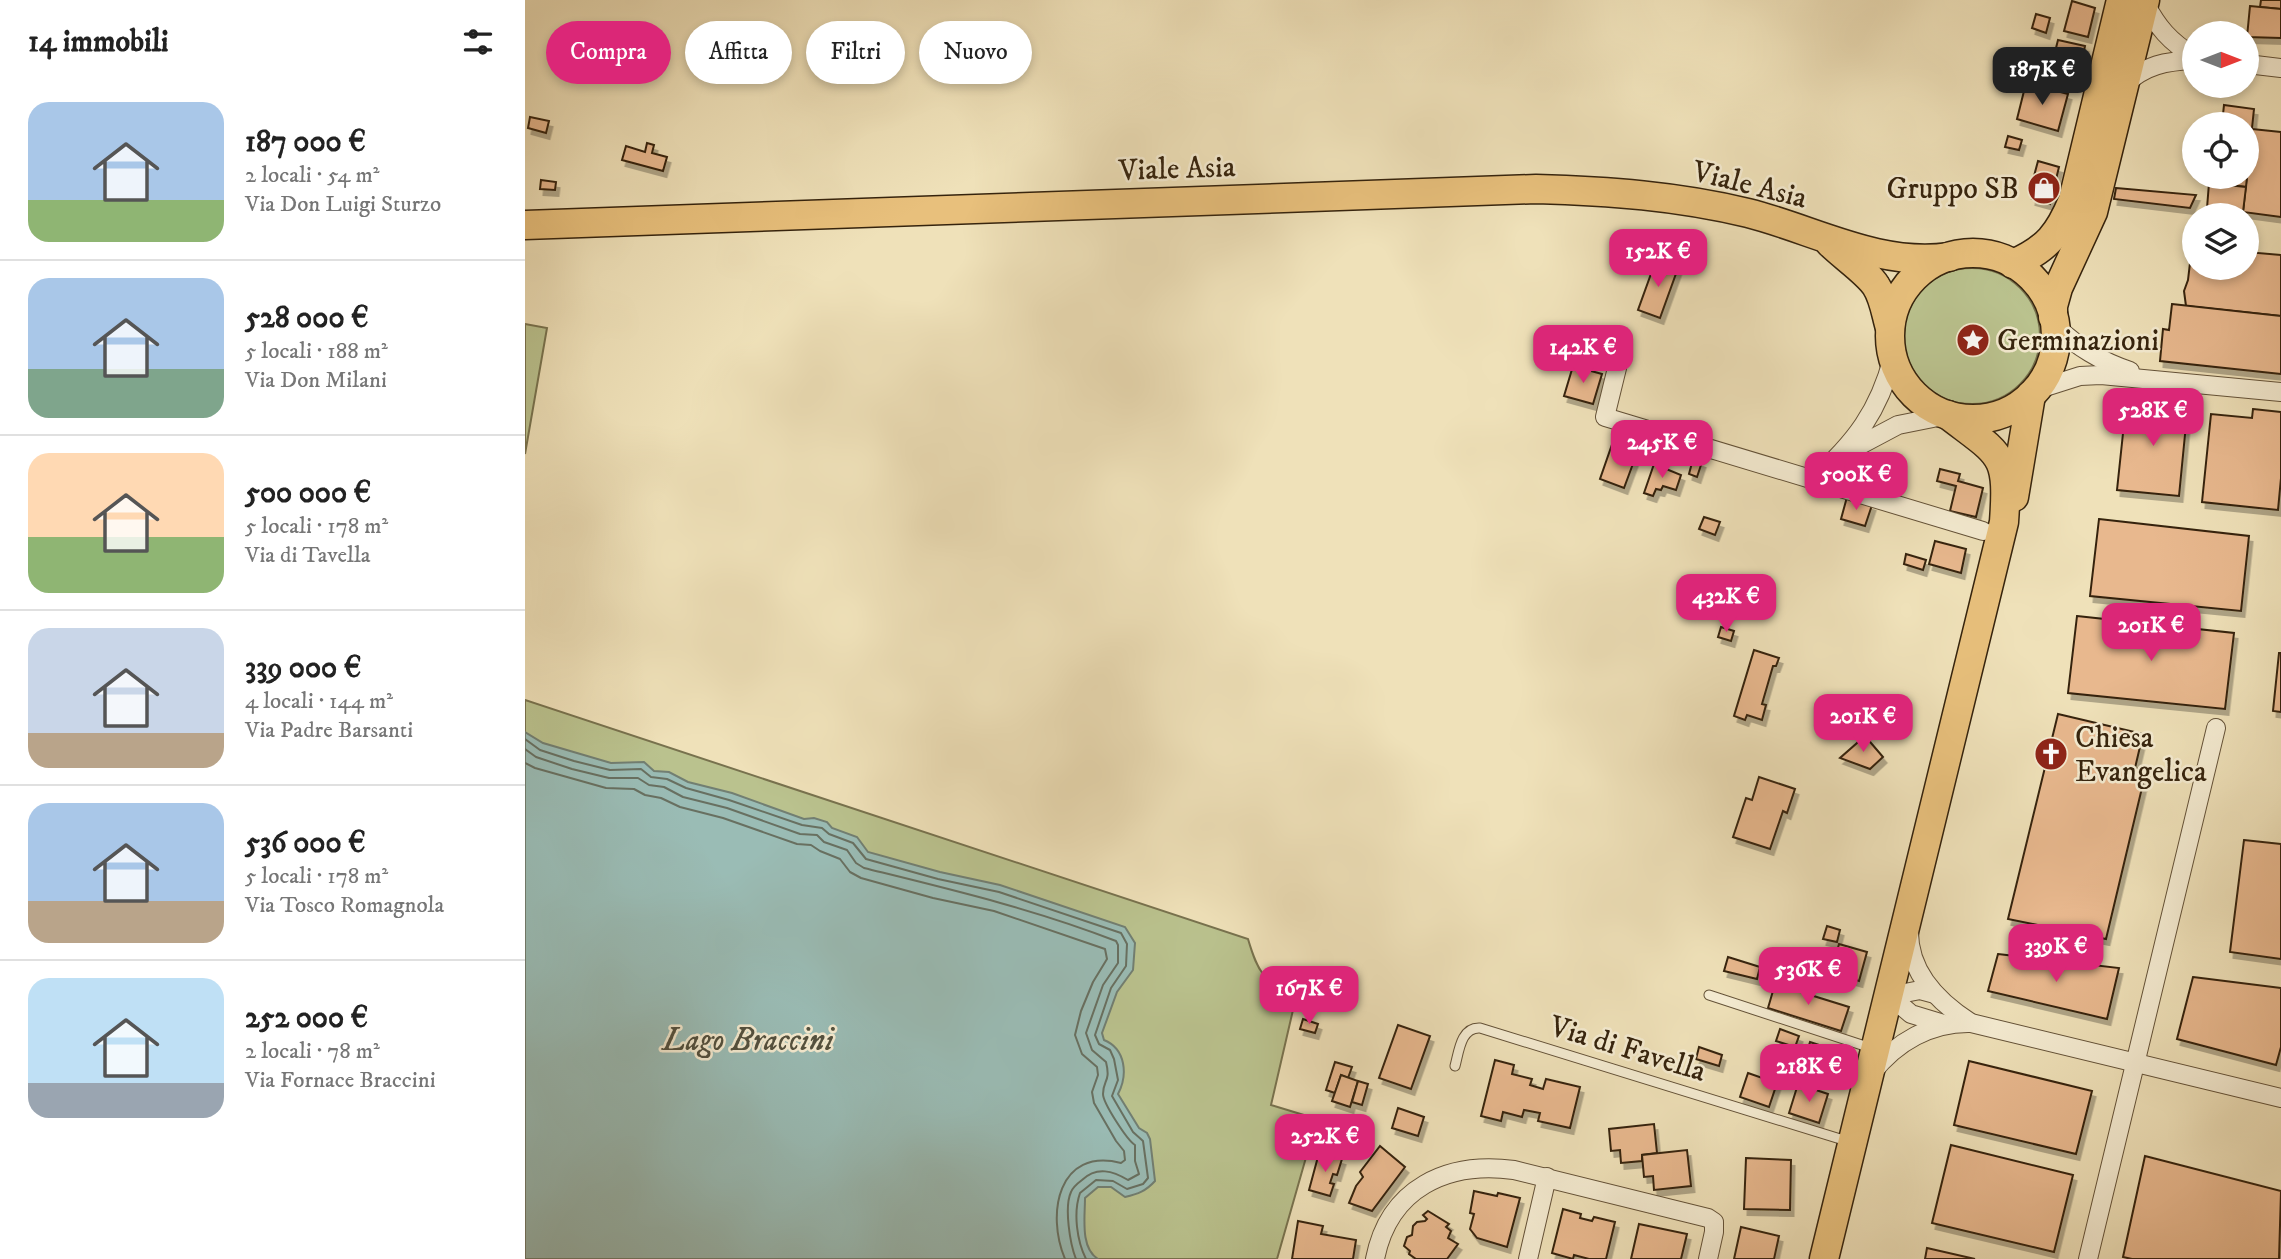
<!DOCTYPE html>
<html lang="it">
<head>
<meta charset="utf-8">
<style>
	body { margin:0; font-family:"IM FELL DW Pica",serif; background:#f6f6f6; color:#222; height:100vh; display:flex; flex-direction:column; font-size:26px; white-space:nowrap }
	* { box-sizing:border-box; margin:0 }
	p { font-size:23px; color:#767676 }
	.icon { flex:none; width:38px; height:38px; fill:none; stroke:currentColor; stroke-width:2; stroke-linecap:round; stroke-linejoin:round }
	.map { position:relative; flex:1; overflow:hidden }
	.drawer { display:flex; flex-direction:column; background:#fff; width:525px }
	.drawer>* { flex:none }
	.banner { position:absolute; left:21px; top:21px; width:665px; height:63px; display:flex; gap:14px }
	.needle { width:46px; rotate:90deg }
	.buttons { position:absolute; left:1657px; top:21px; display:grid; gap:14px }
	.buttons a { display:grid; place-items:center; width:77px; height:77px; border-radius:50%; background:#fff; box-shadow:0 4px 10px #0003; font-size:35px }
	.price { position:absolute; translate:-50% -60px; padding:0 16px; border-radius:14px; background:#db2777; color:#fff; font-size:23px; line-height:46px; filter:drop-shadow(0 2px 4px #0008) }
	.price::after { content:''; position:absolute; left:50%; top:42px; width:21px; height:16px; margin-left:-10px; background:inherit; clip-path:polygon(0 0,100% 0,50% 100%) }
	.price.on { background:#222; color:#fff }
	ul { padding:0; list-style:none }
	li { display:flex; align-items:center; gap:21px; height:175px; padding:0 28px }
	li+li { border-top:2px solid #e0e0e0 }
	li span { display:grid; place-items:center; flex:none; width:196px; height:140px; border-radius:21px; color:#555 }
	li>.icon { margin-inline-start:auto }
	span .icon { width:84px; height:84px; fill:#fffc; stroke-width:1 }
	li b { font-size:30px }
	h2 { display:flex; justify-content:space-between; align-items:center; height:84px; padding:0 28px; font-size:30px }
	.tag { padding:0 24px; border-radius:32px; background:#fff; box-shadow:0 4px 10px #0003; font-size:24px; line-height:63px }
	.tag.on { background:#db2777; color:#fff }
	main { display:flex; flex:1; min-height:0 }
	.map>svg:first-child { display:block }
</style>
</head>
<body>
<main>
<section class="drawer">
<h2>14 immobili<svg class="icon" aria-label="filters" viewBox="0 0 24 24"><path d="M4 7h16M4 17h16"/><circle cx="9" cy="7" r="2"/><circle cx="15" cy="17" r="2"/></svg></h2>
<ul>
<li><span style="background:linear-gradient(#a9c7e8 70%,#8fb573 0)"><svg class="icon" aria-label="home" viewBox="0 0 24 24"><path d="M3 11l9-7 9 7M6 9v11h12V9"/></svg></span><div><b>187 000 €</b><p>2 locali · 54 m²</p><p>Via Don Luigi Sturzo</p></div></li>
<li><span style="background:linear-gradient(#a9c7e8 65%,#7fa58c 0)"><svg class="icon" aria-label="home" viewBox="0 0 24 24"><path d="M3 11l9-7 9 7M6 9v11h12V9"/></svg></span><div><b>528 000 €</b><p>5 locali · 188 m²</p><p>Via Don Milani</p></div></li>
<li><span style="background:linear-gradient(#ffd9b3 60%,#8fb573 0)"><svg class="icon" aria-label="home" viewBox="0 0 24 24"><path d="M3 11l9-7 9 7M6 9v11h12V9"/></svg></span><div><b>500 000 €</b><p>5 locali · 178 m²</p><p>Via di Tavella</p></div></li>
<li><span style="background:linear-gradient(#c9d6e8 75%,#b9a48a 0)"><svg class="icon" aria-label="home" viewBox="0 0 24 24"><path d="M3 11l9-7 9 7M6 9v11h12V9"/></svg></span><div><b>339 000 €</b><p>4 locali · 144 m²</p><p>Via Padre Barsanti</p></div></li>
<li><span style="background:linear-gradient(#a9c7e8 70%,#b9a48a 0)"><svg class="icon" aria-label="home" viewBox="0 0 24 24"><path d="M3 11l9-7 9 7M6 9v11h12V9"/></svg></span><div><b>536 000 €</b><p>5 locali · 178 m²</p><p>Via Tosco Romagnola</p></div></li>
<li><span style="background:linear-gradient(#bfe0f5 75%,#9aa5b1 0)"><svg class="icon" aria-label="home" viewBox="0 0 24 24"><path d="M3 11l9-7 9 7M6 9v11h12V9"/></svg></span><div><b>252 000 €</b><p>2 locali · 78 m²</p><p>Via Fornace Braccini</p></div></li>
</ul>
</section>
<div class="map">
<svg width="1756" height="1259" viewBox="0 0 1756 1259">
	<defs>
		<filter id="shadow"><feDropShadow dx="3.5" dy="6" stdDeviation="0" flood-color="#0004"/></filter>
	</defs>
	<rect width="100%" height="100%" fill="#efe1b9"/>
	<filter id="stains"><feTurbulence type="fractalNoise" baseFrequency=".00286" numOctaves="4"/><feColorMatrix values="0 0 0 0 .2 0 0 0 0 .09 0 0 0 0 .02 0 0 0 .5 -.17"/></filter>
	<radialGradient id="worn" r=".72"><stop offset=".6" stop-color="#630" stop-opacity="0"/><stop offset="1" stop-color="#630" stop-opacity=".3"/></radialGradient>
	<g fill="#bac28e" stroke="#78724e" stroke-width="2">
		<circle cx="1447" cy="336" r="68"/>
		<path d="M 0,324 L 22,328 L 0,454 Z"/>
		<path d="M 0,700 L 723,939 C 734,976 738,978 771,997 L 746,1105 L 792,1119 L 752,1259 L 0,1259 Z"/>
	</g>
	<path fill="#9abcb5" stroke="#727f72" stroke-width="2" d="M 0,732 L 18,743 L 86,763 L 119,762 L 129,771 L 144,772 L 163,782 L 207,793 L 279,819 L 289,818 L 302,822 L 307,828 L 332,837 L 343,852 L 415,872 L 475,885 L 600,927 L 610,943 L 608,970 L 592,992 L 577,1033 L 579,1040 C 601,1049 603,1075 593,1094 L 614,1128 L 622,1133 L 625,1139 L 630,1181 C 621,1191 613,1194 600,1197 L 586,1187 L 573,1187 L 560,1198 C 560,1217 555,1248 573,1259 L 0,1259 Z"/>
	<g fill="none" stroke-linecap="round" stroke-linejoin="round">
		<g stroke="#687061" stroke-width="2">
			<path d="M 0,739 L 15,750 L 49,761 L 85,770 L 116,769 L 126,777 L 142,779 L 161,788 L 204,800 L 277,825 L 297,828 L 304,834 L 328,843 L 341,859 L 413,879 L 474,892 L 596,933 L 602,944 L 601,966 L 586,988 L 570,1035 L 574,1044 L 585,1050 L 589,1059 L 593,1080 L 587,1096 L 608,1132 L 618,1141 L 623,1178 L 618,1184 L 602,1189 L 588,1181 L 571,1180 L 555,1193 C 548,1213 552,1241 561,1259"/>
			<path d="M 0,749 L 11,757 L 47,769 L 84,778 L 113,778 L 124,785 L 139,787 L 158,797 L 202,808 L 275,834 L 292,835 L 299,842 L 322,850 L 331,863 L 339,868 C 424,889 509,909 591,941 L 593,945 L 593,963 L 578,985 L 561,1033 L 567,1050 L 581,1062 C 586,1082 578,1080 578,1094 C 578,1103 602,1140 610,1145 L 610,1161 L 614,1174 L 603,1180 C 588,1171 572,1166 557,1180 C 553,1183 548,1187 546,1192 C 539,1207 545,1244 551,1259"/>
			<path d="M 0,763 L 10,768 L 81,788 L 109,789 L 120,795 L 136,798 L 155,807 L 198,818 L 272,844 L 286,845 L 295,851 L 315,859 L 325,872 L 336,878 L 408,898 L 469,911 L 580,949 L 582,959 L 568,982 L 556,1011 L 550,1035 L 557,1054 L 572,1067 L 573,1075 L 567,1092 L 569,1103 L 591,1141 L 599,1151 L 600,1160 L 596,1163 C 533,1147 521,1214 540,1259"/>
		</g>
	</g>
	<g fill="#e8b88e" stroke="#35230d" stroke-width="2" filter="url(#shadow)">
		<path d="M 1736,0 L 1756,0 L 1756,9 L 1735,7 Z"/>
		<path d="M 1547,1 L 1570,8 L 1563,37 L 1539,31 Z"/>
		<path d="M 1725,6 L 1756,9 L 1756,38 L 1722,37 Z"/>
		<path d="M 1511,14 L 1525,18 L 1521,33 L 1507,28 Z"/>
		<path d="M 1533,40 L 1560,46 L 1554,75 L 1526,68 Z"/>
		<path d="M 1501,83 L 1543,94 L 1533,131 L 1492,119 Z"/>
		<path d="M 1699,105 L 1729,109 L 1723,166 L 1722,124 L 1697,124 Z"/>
		<path d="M 5,117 L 24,121 L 21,133 L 3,128 Z"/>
		<path d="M 1727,129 L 1756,132 L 1756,217 L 1718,212 Z"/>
		<path d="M 1483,136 L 1497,140 L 1494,150 L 1480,147 Z"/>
		<path d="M 122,143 L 129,145 L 127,153 L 142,157 L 138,171 L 97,160 L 101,146 L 120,152 Z"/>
		<path d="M 1513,161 L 1534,167 L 1525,204 L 1507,199 L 1513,177 L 1509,176 Z"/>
		<path d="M 1685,177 L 1722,177 L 1721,187 L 1684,183 Z"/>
		<path d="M 16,180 L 31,182 L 30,190 L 15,189 Z"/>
		<path d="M 1684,183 L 1721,187 L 1718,212 L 1682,208 Z"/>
		<path d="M 1591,188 L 1671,195 L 1665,208 L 1589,199 Z"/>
		<path d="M 1667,246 L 1670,246 L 1670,268 L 1722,268 L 1722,252 L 1756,255 L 1756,316 L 1661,306 L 1659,291 L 1663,280 Z"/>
		<path d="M 1131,260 L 1153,268 L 1135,318 L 1113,310 Z"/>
		<path d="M 1647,304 L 1756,316 L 1756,374 L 1635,361 L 1638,329 L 1644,330 Z"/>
		<path d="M 1024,338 L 1059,348 L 1056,359 L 1021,349 Z"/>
		<path d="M 1048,366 L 1077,374 L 1068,404 L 1039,396 Z"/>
		<path d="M 1614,399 L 1663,404 L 1654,496 L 1592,490 L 1601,405 L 1614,406 Z"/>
		<path d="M 1728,409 L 1756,412 L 1756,478 L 1753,510 L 1677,502 L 1686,414 L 1727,418 Z"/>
		<path d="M 1091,433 L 1116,442 L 1099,488 L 1075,479 Z"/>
		<path d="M 1168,459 L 1177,462 L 1172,477 L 1164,474 Z"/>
		<path d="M 1129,464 L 1156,475 L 1151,490 L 1138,486 L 1136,490 L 1131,489 L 1128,496 L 1119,493 Z"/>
		<path d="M 1415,469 L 1435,474 L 1433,481 L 1458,488 L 1451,517 L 1425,511 L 1431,486 L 1412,481 Z"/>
		<path d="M 1322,497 L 1347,505 L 1340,526 L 1316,519 Z"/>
		<path d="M 1179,517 L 1195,522 L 1190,535 L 1174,529 Z"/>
		<path d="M 1574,519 L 1724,536 L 1716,611 L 1565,596 Z"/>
		<path d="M 1410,541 L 1441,549 L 1436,573 L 1404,564 Z"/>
		<path d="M 1381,554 L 1401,560 L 1398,570 L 1379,564 Z"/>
		<path d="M 1552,616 L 1709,633 L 1700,709 L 1543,693 Z"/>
		<path d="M 1196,627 L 1209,631 L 1206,641 L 1193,637 Z"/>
		<path d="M 1229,650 L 1254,658 L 1251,666 L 1248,666 L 1237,704 L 1241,705 L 1237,720 L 1222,715 L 1220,720 L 1209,716 Z"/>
		<path d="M 1754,653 L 1756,653 L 1756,712 L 1748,711 Z"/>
		<path d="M 1533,714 L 1618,734 L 1610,768 L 1621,771 L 1581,939 L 1483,919 Z"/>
		<path d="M 1340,736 L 1358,757 L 1345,769 L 1315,758 Z"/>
		<path d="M 1234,777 L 1270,789 L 1262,813 L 1258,811 L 1245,849 L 1208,837 L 1221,798 L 1227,800 Z"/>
		<path d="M 1719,840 L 1756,844 L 1756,959 L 1705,952 Z"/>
		<path d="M 1302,926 L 1315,930 L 1312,942 L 1298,939 Z"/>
		<path d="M 1314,944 L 1342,952 L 1334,981 L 1306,973 Z"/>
		<path d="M 1473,954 L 1594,968 L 1582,1019 L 1463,991 Z"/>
		<path d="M 1203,957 L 1235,967 L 1232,979 L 1199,971 Z"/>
		<path d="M 1668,977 L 1756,988 L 1756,1047 L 1751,1065 L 1652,1039 Z"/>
		<path d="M 1250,984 L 1324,1007 L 1316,1031 L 1243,1008 Z"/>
		<path d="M 778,1019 L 793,1024 L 790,1033 L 775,1029 Z"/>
		<path d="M 873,1025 L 905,1036 L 886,1089 L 854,1078 Z"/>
		<path d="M 1255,1029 L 1274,1036 L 1270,1047 L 1251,1041 Z"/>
		<path d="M 1285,1042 L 1315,1052 L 1306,1081 L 1276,1071 Z"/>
		<path d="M 1174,1047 L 1197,1055 L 1194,1066 L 1171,1059 Z"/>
		<path d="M 1246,1054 L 1265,1060 L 1262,1072 L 1242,1065 Z"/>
		<path d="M 970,1060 L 989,1065 L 987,1074 L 1007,1079 L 1005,1085 L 1018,1089 L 1021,1079 L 1055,1087 L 1045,1128 L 1013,1121 L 1015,1113 L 999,1110 L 997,1117 L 978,1112 L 976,1121 L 956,1116 Z"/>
		<path d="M 1444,1061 L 1567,1091 L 1551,1154 L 1429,1125 Z"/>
		<path d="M 810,1062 L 827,1067 L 823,1078 L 816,1075 L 810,1093 L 801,1090 Z"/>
		<path d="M 1223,1073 L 1252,1083 L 1244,1107 L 1215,1097 Z"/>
		<path d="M 816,1075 L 833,1081 L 825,1107 L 807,1101 Z"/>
		<path d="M 833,1081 L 843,1084 L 837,1105 L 827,1102 Z"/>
		<path d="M 1273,1084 L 1303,1094 L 1294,1123 L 1264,1113 Z"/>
		<path d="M 873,1108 L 899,1117 L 893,1136 L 867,1128 Z"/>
		<path d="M 1129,1124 L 1132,1153 L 1117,1155 L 1117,1161 L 1096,1163 L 1095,1150 L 1086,1151 L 1084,1129 Z"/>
		<path d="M 1426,1145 L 1548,1175 L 1529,1252 L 1407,1223 Z"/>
		<path d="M 855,1146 L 880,1167 L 847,1211 L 824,1203 L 831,1186 L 838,1177 L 835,1172 Z"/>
		<path d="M 1162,1150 L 1166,1186 L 1129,1190 L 1128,1176 L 1119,1177 L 1117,1155 Z"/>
		<path d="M 794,1153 L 817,1159 L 812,1175 L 808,1174 L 805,1183 L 809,1184 L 805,1196 L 784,1190 Z"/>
		<path d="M 1620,1156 L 1756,1191 L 1754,1259 L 1607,1259 L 1598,1257 Z"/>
		<path d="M 1221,1158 L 1266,1160 L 1265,1210 L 1219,1209 Z"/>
		<path d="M 949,1191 L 972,1196 L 973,1193 L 995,1198 L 982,1247 L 952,1238 L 945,1229 L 949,1214 L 945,1213 Z"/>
		<path d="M 1038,1209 L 1056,1214 L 1055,1218 L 1067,1221 L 1069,1217 L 1090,1222 L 1081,1259 L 1064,1259 L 1049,1255 L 1048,1259 L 1027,1253 Z"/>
		<path d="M 903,1211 L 924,1224 L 921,1227 L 926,1231 L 923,1238 L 933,1244 L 922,1259 L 891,1259 L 884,1254 L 885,1251 L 879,1246 L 882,1237 L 887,1235 L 888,1226 L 892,1222 L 900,1221 L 902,1219 L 898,1215 Z"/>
		<path d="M 773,1221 L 798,1226 L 796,1234 L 831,1240 L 828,1259 L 767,1259 Z"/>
		<path d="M 1114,1224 L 1162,1234 L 1156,1259 L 1106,1259 Z"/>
		<path d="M 1216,1227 L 1254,1236 L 1249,1259 L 1209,1259 Z"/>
		<path d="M 1402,1248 L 1450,1259 L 1400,1259 Z"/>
	</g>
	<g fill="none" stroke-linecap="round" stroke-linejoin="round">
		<defs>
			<g id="lane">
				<path d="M 1184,995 L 1346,1048"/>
				<path d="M 930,1066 C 934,1051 936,1027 955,1028 L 1325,1142"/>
			</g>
			<g id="street">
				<path d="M 1619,1 C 1632,27 1645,42 1670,57"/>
				<path d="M 1722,64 L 1756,68"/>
				<path d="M 1599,85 C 1620,65 1641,61 1670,60"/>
				<path d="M 1530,326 C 1553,347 1575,361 1605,371"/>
				<path d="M 1092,368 L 1080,417 L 1458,531"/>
				<path d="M 1511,390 L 1555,376 L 1576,375 L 1756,392"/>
				<path d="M 1324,451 L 1373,425 L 1423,415"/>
				<path d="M 1288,480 C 1330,443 1354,411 1368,357"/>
				<path d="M 1384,932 C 1384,972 1413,1002 1446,1023 L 1756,1098"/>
				<path d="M 1365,996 L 1386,1014 L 1419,1024"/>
				<path d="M 1365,996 L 1395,990 L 1410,994"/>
				<path d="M 1347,1073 C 1371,1042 1406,1022 1446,1023"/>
				<path d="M 850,1259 C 864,1188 922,1161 989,1170 L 1183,1218 L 1189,1222 L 1189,1232 L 1183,1259"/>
				<path d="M 1003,1259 L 1022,1177"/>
				<path d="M 1563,1259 L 1691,728"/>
			</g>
			<g id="primary">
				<path d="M 0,225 L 1011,189 C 1083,191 1153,196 1223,213 C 1290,230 1353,267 1424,257"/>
				<path d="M 1305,243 C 1318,256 1343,273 1351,286 C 1359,298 1361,315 1365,328"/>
				<circle cx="1448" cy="336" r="83"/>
				<path d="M 1488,264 C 1522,249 1534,234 1548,200 L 1596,0"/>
				<path d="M 1528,317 L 1528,306 L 1533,288 L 1568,212 L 1620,0"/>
				<path d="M 1489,497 L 1506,395"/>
				<path d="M 1299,1259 L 1479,522 C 1484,452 1476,456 1423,415"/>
			</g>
		</defs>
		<use href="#lane" stroke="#645238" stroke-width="11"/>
		<use href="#street" stroke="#645238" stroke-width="20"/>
		<use href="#primary" stroke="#35230d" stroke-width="31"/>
		<use href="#lane" stroke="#f5ecd2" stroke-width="9"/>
		<use href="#street" stroke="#f5ecd2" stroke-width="18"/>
		<use href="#primary" stroke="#e8c07c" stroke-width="28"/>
	</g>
	<defs>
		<symbol id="shop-disc" viewBox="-11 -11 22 22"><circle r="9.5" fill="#8f2418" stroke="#f5ecd2"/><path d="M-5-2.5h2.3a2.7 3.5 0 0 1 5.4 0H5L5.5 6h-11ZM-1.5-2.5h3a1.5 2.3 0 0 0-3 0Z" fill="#fff"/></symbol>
		<symbol id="sight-disc" viewBox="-11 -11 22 22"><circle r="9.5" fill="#8f2418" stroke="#f5ecd2"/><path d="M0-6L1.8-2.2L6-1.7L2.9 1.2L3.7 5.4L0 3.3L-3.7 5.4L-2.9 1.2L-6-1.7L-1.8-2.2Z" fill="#fff"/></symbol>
		<symbol id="church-disc" viewBox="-11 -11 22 22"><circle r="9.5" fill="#8f2418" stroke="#f5ecd2"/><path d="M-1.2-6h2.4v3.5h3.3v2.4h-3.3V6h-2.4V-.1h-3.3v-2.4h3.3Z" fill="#fff"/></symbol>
	</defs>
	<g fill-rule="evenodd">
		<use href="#shop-disc" x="1500" y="169" width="38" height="38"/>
		<use href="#sight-disc" x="1429" y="321" width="38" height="38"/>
		<use href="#church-disc" x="1507" y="735" width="38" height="38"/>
	</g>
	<g text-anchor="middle" stroke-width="5" stroke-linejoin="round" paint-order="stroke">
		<g font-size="30" fill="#35230d" stroke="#f5ecd2">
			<text transform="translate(652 168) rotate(-2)" y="10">Viale Asia</text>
			<text transform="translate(1225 184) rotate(14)" y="10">Viale Asia</text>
			<text transform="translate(1103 1048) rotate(17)" y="10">Via di Favella</text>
		</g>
		<g font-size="30" fill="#35230d" stroke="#f5ecd2" text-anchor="start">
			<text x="1494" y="198" text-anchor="end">Gruppo SB</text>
			<text x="1472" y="350">Germinazioni</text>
			<text x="1550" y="747">Chiesa<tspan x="1550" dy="34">Evangelica</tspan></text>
		</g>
		<g font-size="32" font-style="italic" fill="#53513f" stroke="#f5ecd2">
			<text x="223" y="1050">Lago Braccini</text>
		</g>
	</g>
	<rect width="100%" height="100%" filter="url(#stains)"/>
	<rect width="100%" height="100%" fill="url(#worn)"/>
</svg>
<div class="buttons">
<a><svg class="needle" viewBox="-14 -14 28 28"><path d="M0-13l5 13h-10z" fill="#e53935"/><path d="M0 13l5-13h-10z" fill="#767676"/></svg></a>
<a><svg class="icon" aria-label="locate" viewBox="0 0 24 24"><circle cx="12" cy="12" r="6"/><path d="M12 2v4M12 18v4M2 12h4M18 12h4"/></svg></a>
<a><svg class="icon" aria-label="layers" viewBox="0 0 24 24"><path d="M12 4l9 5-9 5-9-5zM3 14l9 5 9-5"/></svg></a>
</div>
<b class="price on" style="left:1517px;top:107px">187K €</b>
<b class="price" style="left:1133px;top:289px">152K €</b>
<b class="price" style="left:1058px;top:385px">142K €</b>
<b class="price" style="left:1628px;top:448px">528K €</b>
<b class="price" style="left:1137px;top:480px">245K €</b>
<b class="price" style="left:1331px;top:512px">500K €</b>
<b class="price" style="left:1201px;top:634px">432K €</b>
<b class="price" style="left:1626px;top:663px">201K €</b>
<b class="price" style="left:1338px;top:754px">201K €</b>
<b class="price" style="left:1531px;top:984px">339K €</b>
<b class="price" style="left:1283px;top:1007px">536K €</b>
<b class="price" style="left:784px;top:1026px">167K €</b>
<b class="price" style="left:1284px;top:1104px">218K €</b>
<b class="price" style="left:800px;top:1174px">252K €</b>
<div class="banner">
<a class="tag on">Compra</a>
<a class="tag">Affitta</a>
<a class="tag">Filtri</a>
<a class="tag">Nuovo</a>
</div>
</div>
</main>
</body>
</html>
